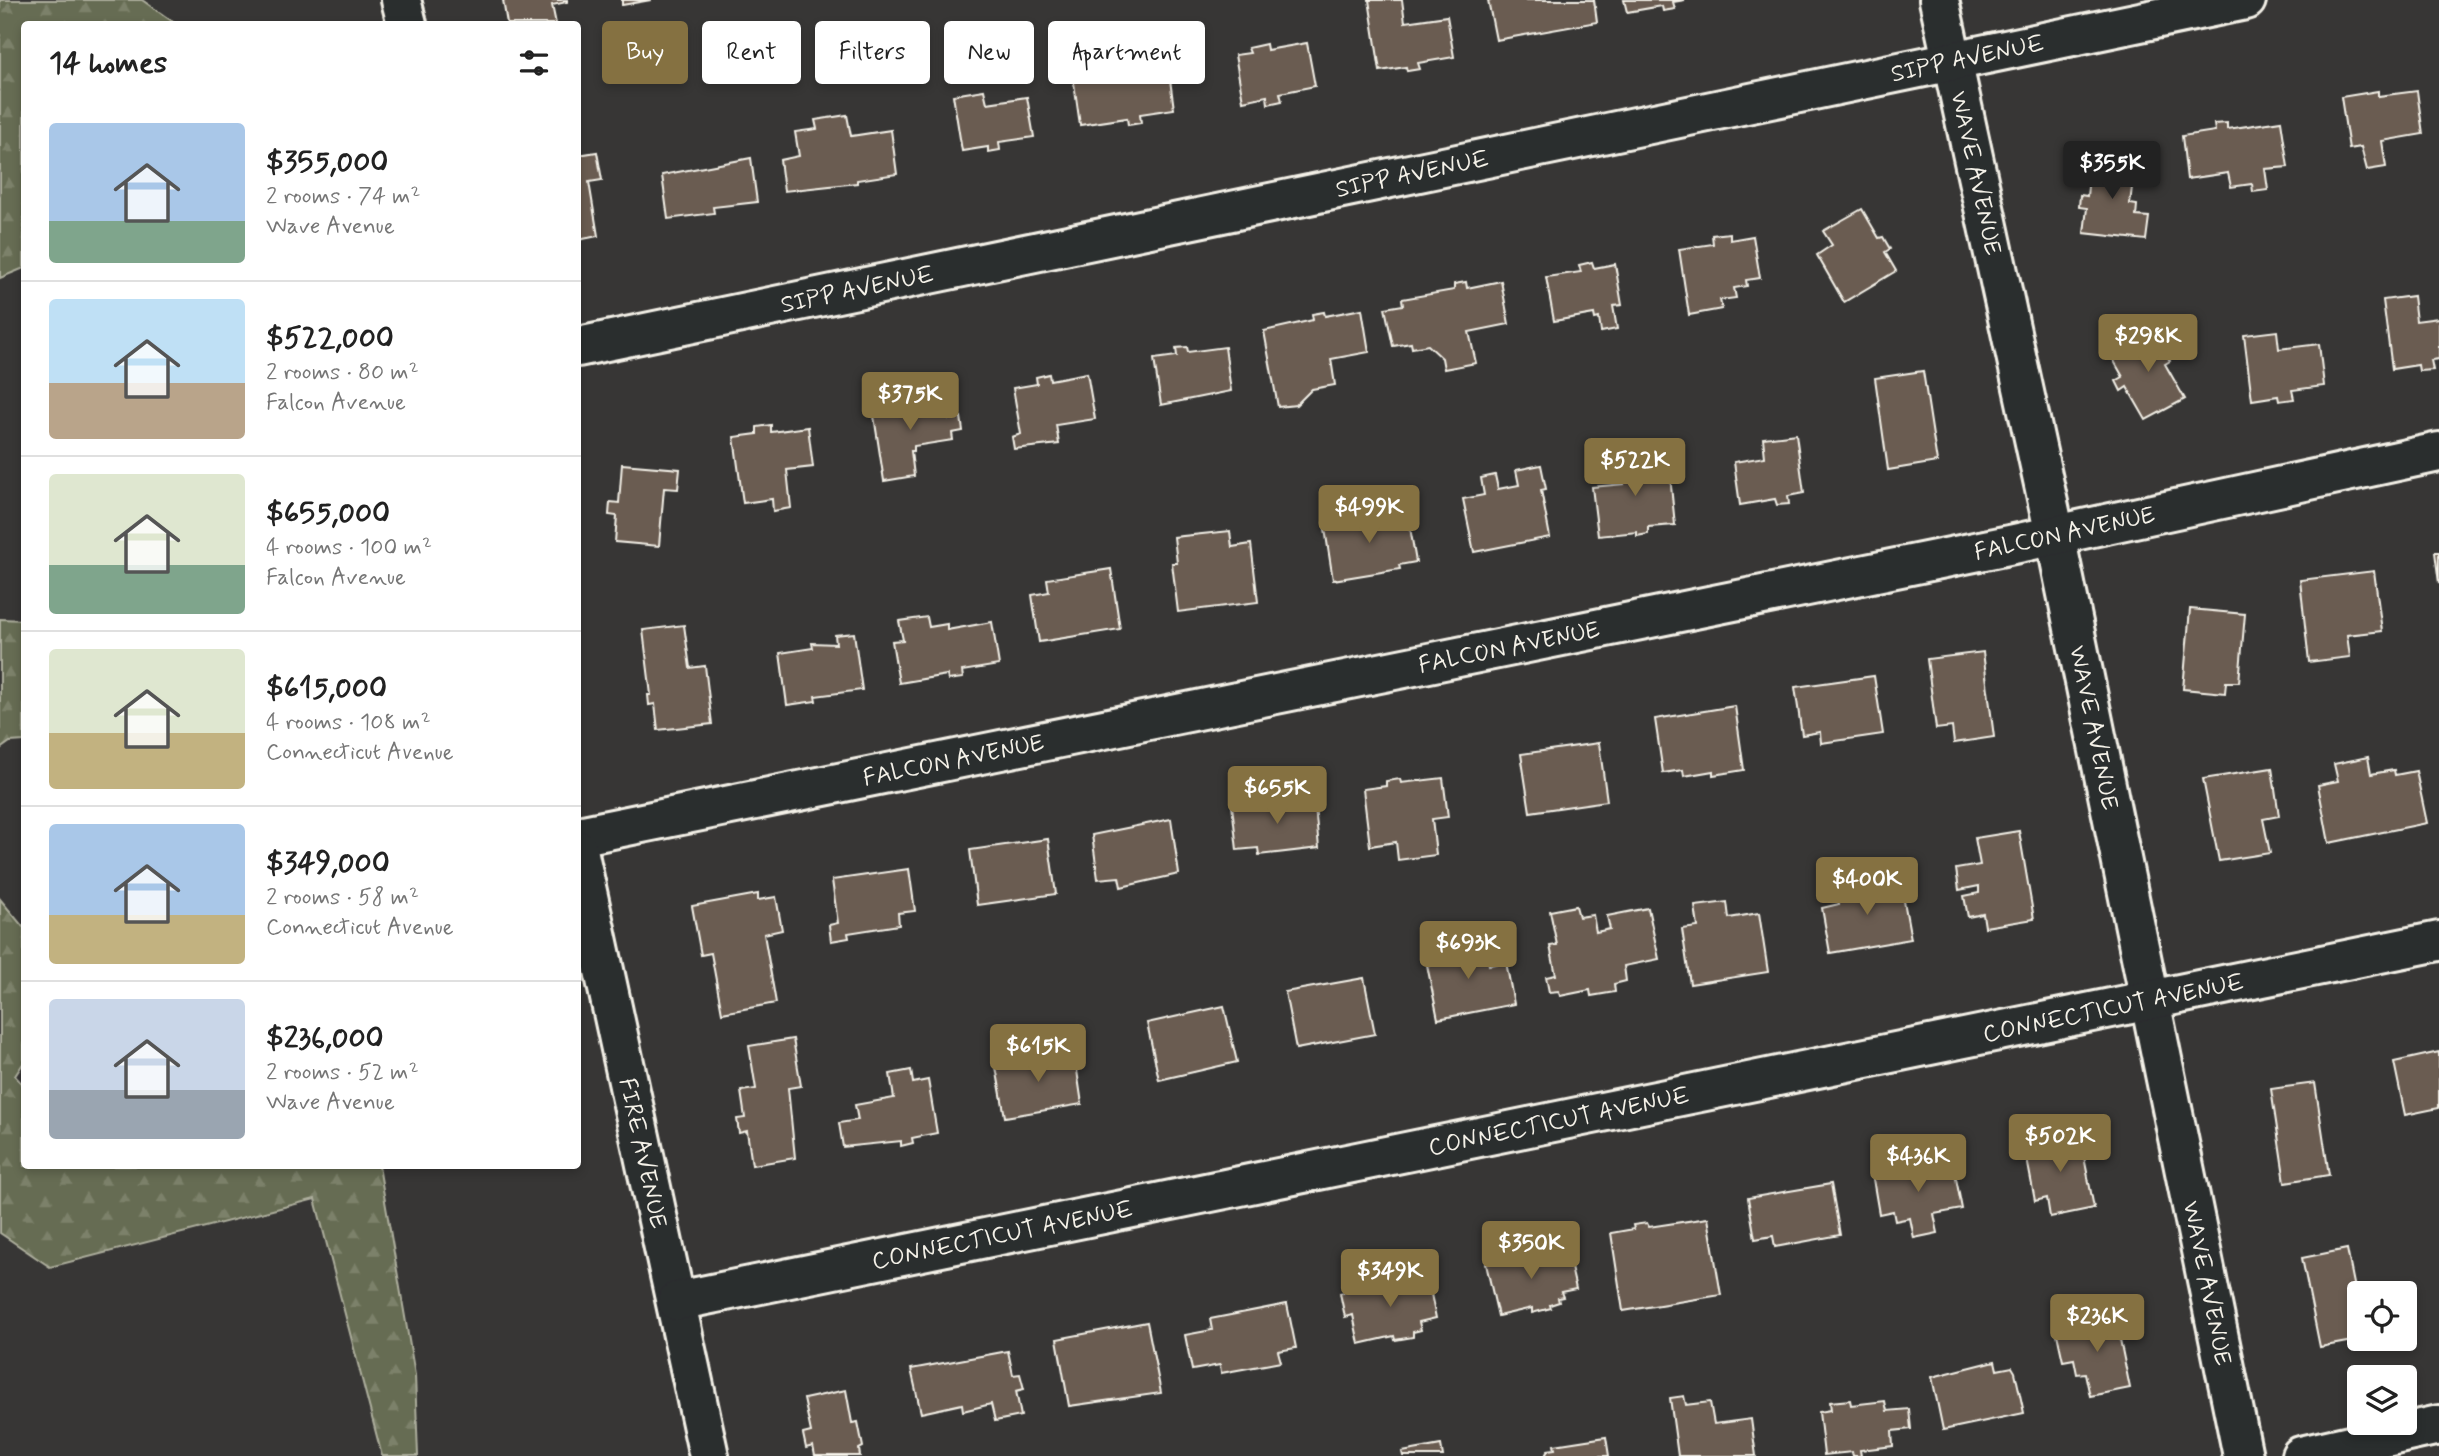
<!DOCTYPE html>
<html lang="en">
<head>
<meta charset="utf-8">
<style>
	body { margin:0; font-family:Mynerve,sans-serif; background:#f6f6f6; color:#222; height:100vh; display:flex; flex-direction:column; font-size:26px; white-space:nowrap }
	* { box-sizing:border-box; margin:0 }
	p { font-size:23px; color:#767676 }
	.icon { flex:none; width:38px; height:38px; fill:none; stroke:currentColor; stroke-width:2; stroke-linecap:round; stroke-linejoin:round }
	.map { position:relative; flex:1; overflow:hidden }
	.drawer { position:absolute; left:21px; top:21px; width:560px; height:1148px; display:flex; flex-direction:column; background:#fff; border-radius:7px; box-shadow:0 4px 10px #0003 }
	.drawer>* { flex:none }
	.hud { position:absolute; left:602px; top:21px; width:665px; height:63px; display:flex; gap:14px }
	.buttons { position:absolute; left:2347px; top:1281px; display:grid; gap:14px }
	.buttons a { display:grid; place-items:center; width:70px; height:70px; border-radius:7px; background:#fff; box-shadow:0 4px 10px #0003; font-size:35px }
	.price { position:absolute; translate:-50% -60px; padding:0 16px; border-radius:7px; background:#857141; color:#fff; font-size:23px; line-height:46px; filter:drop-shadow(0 2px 4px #0008) }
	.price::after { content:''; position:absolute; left:50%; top:42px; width:21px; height:16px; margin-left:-10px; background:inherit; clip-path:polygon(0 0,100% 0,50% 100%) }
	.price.selected { background:#222; color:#fff }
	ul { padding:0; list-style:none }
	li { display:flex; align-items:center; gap:21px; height:175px; padding:0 28px }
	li+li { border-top:2px solid #e0e0e0 }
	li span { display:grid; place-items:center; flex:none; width:196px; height:140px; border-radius:7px; color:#555 }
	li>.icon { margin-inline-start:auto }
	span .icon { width:84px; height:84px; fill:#fffc; stroke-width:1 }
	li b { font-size:30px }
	h2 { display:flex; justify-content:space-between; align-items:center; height:84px; padding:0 28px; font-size:30px }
	.tag { padding:0 24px; border-radius:7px; background:#fff; box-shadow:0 4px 10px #0003; font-size:24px; line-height:63px }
	.tag.selected { background:#857141; color:#fff }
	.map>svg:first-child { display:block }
</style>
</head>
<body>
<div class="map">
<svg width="2439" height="1456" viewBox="0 0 2439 1456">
	<defs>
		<pattern id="forest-firs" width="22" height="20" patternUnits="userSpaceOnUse" patternTransform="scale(1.75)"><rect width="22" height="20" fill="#666c52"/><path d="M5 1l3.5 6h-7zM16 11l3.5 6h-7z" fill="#7c816b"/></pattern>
	</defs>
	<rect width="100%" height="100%" fill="#373635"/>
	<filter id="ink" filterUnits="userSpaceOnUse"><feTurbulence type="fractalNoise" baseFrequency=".0143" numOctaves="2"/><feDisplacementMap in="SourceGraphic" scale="14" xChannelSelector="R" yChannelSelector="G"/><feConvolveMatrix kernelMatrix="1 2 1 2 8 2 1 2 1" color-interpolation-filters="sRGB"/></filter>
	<g filter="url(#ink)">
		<g fill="url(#forest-firs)" stroke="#adae9d" stroke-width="2">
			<path d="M 0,0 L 142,0 L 176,24 L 24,24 L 24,268 L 0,278 Z"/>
			<path d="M 0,619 L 24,620 L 24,741 L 10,742 L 0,749 Z"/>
			<path d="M 0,899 L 24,928 L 24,1062 L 15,1076 L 24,1086 L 24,1166 L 379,1166 L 415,1375 L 418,1456 L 382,1456 L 315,1199 L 50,1267 L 0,1233 Z"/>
		</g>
		<g fill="#6a5b51" stroke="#f4f1e8" stroke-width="2">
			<path d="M 503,0 L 567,0 L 567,2 L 552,5 L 556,24 L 507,24 Z"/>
			<path d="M 622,0 L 651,0 L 622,5 Z"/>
			<path d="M 1369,0 L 1402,0 L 1405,22 L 1447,16 L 1454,57 L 1418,63 L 1420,69 L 1407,71 L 1406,67 L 1380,71 Z"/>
			<path d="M 1488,0 L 1594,0 L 1597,22 L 1496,40 Z"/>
			<path d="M 1624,0 L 1685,0 L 1673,2 L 1675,9 L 1663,11 L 1662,6 L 1627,12 Z"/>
			<path d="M 1307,43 L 1315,86 L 1280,93 L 1282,101 L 1268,104 L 1267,96 L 1243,101 L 1235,55 L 1250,53 L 1248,48 L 1266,44 L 1267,50 Z"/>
			<path d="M 1131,51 L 1134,70 L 1168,65 L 1174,109 L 1140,114 L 1141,123 L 1128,125 L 1127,118 L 1080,125 L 1073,76 L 1092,74 L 1089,57 Z"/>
			<path d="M 984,90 L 987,103 L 1027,97 L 1034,137 L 999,142 L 1000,150 L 988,152 L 988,147 L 962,151 L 953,95 Z"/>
			<path d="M 2378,91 L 2378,96 L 2417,91 L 2423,134 L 2382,141 L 2386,167 L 2367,170 L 2361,147 L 2349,149 L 2341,97 Z"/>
			<path d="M 847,115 L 851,136 L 891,130 L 897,174 L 857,180 L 857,183 L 784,191 L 780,160 L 799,156 L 795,132 L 817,129 L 815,120 Z"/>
			<path d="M 2281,121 L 2288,167 L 2265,169 L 2268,190 L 2253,192 L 2252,184 L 2231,187 L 2228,173 L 2187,179 L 2182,136 L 2215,131 L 2214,124 L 2227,123 L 2227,129 Z"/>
			<path d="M 578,152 L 578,155 L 597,152 L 602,180 L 589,182 L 598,236 L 578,240 Z"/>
			<path d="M 751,158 L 757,202 L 713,207 L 714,213 L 668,219 L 662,175 Z"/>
			<path d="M 2091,158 L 2135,162 L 2130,204 L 2137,205 L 2136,216 L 2149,217 L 2146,240 L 2084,233 L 2087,208 L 2079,207 L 2080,195 L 2087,196 Z"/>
			<path d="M 1862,209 L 1879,238 L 1883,237 L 1890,249 L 1885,252 L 1896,271 L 1844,302 L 1817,255 L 1832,245 L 1823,231 Z"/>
			<path d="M 1730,233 L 1730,240 L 1753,236 L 1760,278 L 1746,280 L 1747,286 L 1734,288 L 1736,298 L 1720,300 L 1722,309 L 1689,315 L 1679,249 L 1713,244 L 1712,235 Z"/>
			<path d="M 1592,262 L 1594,268 L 1615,264 L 1622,305 L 1613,306 L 1617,329 L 1601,332 L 1599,318 L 1595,319 L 1594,314 L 1554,321 L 1546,277 L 1581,272 L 1579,265 Z"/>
			<path d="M 1501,281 L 1509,324 L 1469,332 L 1476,363 L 1444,369 L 1442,358 L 1428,345 L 1412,348 L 1411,343 L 1393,346 L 1385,308 L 1403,305 L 1402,299 L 1454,290 L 1454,284 L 1466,282 L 1467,288 Z"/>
			<path d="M 2413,296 L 2416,321 L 2439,318 L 2439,359 L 2431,360 L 2433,370 L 2419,371 L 2418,365 L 2392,369 L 2383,300 Z"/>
			<path d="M 1362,309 L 1369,352 L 1331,359 L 1335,385 L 1312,389 L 1296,405 L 1278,407 L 1264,331 L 1313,320 L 1312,314 L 1324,312 L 1325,316 Z"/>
			<path d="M 2161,326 L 2168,339 L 2160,344 L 2170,361 L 2165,364 L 2185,399 L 2146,420 L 2127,387 L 2121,391 L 2116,381 L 2123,377 L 2110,354 Z"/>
			<path d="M 2277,331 L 2279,349 L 2319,344 L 2324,386 L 2292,390 L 2294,399 L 2279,401 L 2278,396 L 2252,400 L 2244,335 Z"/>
			<path d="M 1187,347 L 1188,352 L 1225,347 L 1231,391 L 1161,405 L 1154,359 L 1177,356 L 1176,348 Z"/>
			<path d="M 1923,371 L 1937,462 L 1888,470 L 1875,378 Z"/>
			<path d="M 1087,373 L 1095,419 L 1056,425 L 1059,444 L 1014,449 L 1012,437 L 1021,434 L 1013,388 L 1037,384 L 1036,377 L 1049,374 L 1050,380 Z"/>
			<path d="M 946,398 L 949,419 L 961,417 L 963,431 L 952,433 L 953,440 L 914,446 L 914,451 L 911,451 L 914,476 L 884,481 L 872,403 L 884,402 L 885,409 L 897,407 L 897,400 L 909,399 L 909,404 Z"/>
			<path d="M 771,425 L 771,432 L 808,427 L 813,467 L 787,470 L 791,508 L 773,511 L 772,499 L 743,503 L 734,437 L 757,434 L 757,427 Z"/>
			<path d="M 1796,434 L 1804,493 L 1788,496 L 1789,504 L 1777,505 L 1775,499 L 1740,505 L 1734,462 L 1765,457 L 1763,438 Z"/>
			<path d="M 1633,446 L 1634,457 L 1658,455 L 1660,477 L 1670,476 L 1675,525 L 1648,527 L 1648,534 L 1637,536 L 1637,532 L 1598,536 L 1592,487 L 1624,484 L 1620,448 Z"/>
			<path d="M 622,464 L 680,469 L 678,489 L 664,488 L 659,546 L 615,542 L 617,516 L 609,515 L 610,502 L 619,503 Z"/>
			<path d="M 1541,465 L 1546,489 L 1541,490 L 1550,537 L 1474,552 L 1463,499 L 1484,495 L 1481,478 L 1495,475 L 1498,489 L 1519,485 L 1516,470 Z"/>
			<path d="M 1386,512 L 1387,520 L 1408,516 L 1416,562 L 1399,565 L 1400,569 L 1333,580 L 1324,522 Z"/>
			<path d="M 1230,531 L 1232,547 L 1251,544 L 1258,602 L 1178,612 L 1172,563 L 1177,563 L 1174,537 Z"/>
			<path d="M 2435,552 L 2439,552 L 2439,583 Z"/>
			<path d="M 1111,569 L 1120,629 L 1039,642 L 1032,595 L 1049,592 L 1047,579 Z"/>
			<path d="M 2374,571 L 2382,631 L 2347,635 L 2350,657 L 2309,662 L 2300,580 Z"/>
			<path d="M 2190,609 L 2245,614 L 2239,682 L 2226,682 L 2225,693 L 2183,689 Z"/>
			<path d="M 927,617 L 929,627 L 947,624 L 947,630 L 992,622 L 999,665 L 962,671 L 963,678 L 948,680 L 947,675 L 899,683 L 892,641 L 903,640 L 899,621 Z"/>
			<path d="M 684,625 L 690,668 L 705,666 L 712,724 L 658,730 L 655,704 L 649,705 L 648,695 L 651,695 L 643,630 Z"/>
			<path d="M 854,633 L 862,690 L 815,696 L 816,701 L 787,705 L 780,653 L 813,648 L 812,643 L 836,644 L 835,635 Z"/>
			<path d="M 1983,652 L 1994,737 L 1954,743 L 1952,727 L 1936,729 L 1927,659 Z"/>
			<path d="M 1874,676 L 1883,734 L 1821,743 L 1820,732 L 1802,735 L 1795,687 Z"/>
			<path d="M 1735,706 L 1744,770 L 1713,775 L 1713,771 L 1684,776 L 1683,770 L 1663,773 L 1655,719 Z"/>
			<path d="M 1599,743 L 1607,801 L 1530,812 L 1521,754 Z"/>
			<path d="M 2368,757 L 2371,774 L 2394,770 L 2395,775 L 2416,771 L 2427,823 L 2329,843 L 2318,785 L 2338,781 L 2334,764 Z"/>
			<path d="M 2272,768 L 2279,816 L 2263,819 L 2270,853 L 2219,861 L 2203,779 Z"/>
			<path d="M 1443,778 L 1448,817 L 1432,819 L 1436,855 L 1398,860 L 1396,842 L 1370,846 L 1363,789 L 1386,786 L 1386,781 L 1400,779 L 1401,783 Z"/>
			<path d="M 1314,796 L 1319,848 L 1259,855 L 1258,848 L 1237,850 L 1232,805 Z"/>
			<path d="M 1171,819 L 1179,874 L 1121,887 L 1119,877 L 1098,879 L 1092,835 Z"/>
			<path d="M 2019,831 L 2034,919 L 1985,927 L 1983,914 L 1968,917 L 1964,896 L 1979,893 L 1979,886 L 1959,890 L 1956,869 L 1980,865 L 1975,838 Z"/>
			<path d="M 1048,839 L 1056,894 L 977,905 L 970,850 Z"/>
			<path d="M 909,869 L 915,911 L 898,913 L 899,925 L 848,933 L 849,938 L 831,941 L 829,925 L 838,923 L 832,880 Z"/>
			<path d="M 1900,879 L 1911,939 L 1830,953 L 1822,908 L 1839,904 L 1837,890 Z"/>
			<path d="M 758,894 L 758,900 L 776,897 L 782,930 L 764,934 L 776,1003 L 722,1013 L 711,953 L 701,955 L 692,906 Z"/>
			<path d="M 1727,902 L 1729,918 L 1759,913 L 1768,972 L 1690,984 L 1682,929 L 1698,927 L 1695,906 Z"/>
			<path d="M 1576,906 L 1579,917 L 1593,915 L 1596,932 L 1610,929 L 1607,916 L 1648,908 L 1659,959 L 1624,966 L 1626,981 L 1614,984 L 1615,992 L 1591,996 L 1590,990 L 1560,996 L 1559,991 L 1549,992 L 1546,977 L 1556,975 L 1550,946 L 1557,945 L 1550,911 Z"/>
			<path d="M 1477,939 L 1480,953 L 1486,952 L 1489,965 L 1506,962 L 1514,1004 L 1438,1019 L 1427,965 L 1445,962 L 1442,946 Z"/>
			<path d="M 1364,978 L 1375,1034 L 1296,1049 L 1285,992 Z"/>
			<path d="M 1224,1006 L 1237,1062 L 1159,1080 L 1147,1023 Z"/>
			<path d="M 793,1039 L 801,1086 L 788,1088 L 795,1158 L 752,1165 L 747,1131 L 739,1133 L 737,1119 L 745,1118 L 741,1091 L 756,1089 L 749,1046 Z"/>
			<path d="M 2439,1052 L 2439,1108 L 2405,1115 L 2394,1062 Z"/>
			<path d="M 1051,1053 L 1052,1061 L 1075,1057 L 1082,1104 L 1005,1117 L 995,1061 Z"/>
			<path d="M 911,1070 L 913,1083 L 928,1080 L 937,1133 L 912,1138 L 913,1143 L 901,1146 L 901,1141 L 843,1147 L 839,1123 L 858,1120 L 855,1105 L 894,1098 L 890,1074 Z"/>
			<path d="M 2315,1083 L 2329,1175 L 2285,1182 L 2271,1089 Z"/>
			<path d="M 2079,1131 L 2094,1208 L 2050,1217 L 2047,1198 L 2035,1201 L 2024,1143 Z"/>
			<path d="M 1952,1158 L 1962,1209 L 1934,1214 L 1938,1233 L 1914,1238 L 1910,1218 L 1895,1221 L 1893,1211 L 1879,1214 L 1872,1173 Z"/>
			<path d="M 1831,1184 L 1840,1235 L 1775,1247 L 1773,1236 L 1755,1239 L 1748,1198 Z"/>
			<path d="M 1708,1218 L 1721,1295 L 1623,1311 L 1611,1233 L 1634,1229 L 1633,1225 L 1647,1223 L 1649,1227 Z"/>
			<path d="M 1566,1246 L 1576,1289 L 1561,1292 L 1563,1297 L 1558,1298 L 1559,1302 L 1550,1305 L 1551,1308 L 1532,1313 L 1532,1308 L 1498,1316 L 1486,1264 Z"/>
			<path d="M 2347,1249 L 2359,1309 L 2359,1339 L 2363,1339 L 2320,1347 L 2302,1258 Z"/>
			<path d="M 1427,1275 L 1436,1318 L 1419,1322 L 1421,1330 L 1413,1332 L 1413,1337 L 1395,1340 L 1394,1336 L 1359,1344 L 1353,1315 L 1345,1317 L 1340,1293 Z"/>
			<path d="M 1287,1304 L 1296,1348 L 1278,1351 L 1281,1362 L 1221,1373 L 1220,1365 L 1192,1370 L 1185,1335 L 1212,1330 L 1210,1319 Z"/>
			<path d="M 2115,1315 L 2130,1388 L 2090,1396 L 2085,1373 L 2077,1374 L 2074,1359 L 2063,1361 L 2057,1334 L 2069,1331 L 2068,1325 Z"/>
			<path d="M 1147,1322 L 1161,1393 L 1069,1406 L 1057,1339 Z"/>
			<path d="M 1008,1351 L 1013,1375 L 1020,1374 L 1024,1389 L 1016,1391 L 1021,1416 L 995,1421 L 991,1404 L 963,1411 L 962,1404 L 921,1413 L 911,1369 Z"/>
			<path d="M 1995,1361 L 1997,1370 L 2012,1367 L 2015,1372 L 2024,1413 L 1943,1430 L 1932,1377 Z"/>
			<path d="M 846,1390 L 852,1423 L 858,1422 L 863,1447 L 859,1449 L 860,1456 L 815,1456 L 813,1446 L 806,1448 L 803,1434 L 811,1432 L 804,1399 Z"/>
			<path d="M 1684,1396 L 1686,1405 L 1710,1402 L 1714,1424 L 1751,1419 L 1756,1456 L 1678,1456 L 1670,1398 Z"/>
			<path d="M 1850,1400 L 1851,1405 L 1885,1401 L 1887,1411 L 1909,1409 L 1911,1429 L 1892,1431 L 1893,1446 L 1860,1450 L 1861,1456 L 1853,1456 L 1852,1452 L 1824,1455 L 1819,1412 L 1831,1410 L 1830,1402 Z"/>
			<path d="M 1606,1437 L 1609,1456 L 1545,1456 L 1548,1450 L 1555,1449 L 1554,1445 Z"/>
			<path d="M 1441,1445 L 1443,1456 L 1403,1456 L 1402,1452 Z"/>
		</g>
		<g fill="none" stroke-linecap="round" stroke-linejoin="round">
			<defs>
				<g id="minor">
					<path d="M 401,0 L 407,24"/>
					<path id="s1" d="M 1939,0 L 2055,535 L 2243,1456"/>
					<path id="s2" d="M 578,347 L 2246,0"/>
					<path id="s3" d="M 578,836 L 2014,544 L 2439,452"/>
					<path id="s4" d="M 578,850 L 709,1456"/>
					<path id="s5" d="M 677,1301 L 2439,941"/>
					<path d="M 2301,1456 L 2439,1425"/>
				</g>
			</defs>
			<use href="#minor" stroke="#f4f1e8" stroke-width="44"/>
			<use href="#minor" stroke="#2a2d2e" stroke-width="38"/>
		</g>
	</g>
	<g text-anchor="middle" stroke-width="5" stroke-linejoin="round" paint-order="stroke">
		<g font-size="24" fill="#f4f1e8" stroke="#2a2d2e">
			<text dy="8" stroke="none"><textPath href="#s2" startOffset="1419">SIPP AVENUE</textPath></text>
			<text dy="8" stroke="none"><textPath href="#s1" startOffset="177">WAVE AVENUE</textPath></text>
			<text dy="8" stroke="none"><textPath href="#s2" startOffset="852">SIPP AVENUE</textPath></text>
			<text dy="8" stroke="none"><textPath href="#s2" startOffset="285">SIPP AVENUE</textPath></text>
			<text dy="8" stroke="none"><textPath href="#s3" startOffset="1517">FALCON AVENUE</textPath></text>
			<text dy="8" stroke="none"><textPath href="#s3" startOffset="950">FALCON AVENUE</textPath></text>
			<text dy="8" stroke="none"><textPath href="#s1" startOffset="744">WAVE AVENUE</textPath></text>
			<text dy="8" stroke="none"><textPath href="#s3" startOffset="383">FALCON AVENUE</textPath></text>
			<text dy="8" stroke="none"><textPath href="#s5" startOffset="1466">CONNECTICUT AVENUE</textPath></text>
			<text dy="8" stroke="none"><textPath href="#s5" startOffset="900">CONNECTICUT AVENUE</textPath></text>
			<text dy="8" stroke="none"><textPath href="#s4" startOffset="310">FIRE AVENUE</textPath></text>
			<text dy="8" stroke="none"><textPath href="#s5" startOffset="332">CONNECTICUT AVENUE</textPath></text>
			<text dy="8" stroke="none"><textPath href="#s1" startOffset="1311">WAVE AVENUE</textPath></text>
		</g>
	</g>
</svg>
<div class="buttons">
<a><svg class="icon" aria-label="locate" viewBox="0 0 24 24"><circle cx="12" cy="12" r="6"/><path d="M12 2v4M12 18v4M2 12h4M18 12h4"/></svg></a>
<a><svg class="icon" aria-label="layers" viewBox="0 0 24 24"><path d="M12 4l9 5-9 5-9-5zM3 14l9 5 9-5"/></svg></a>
</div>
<b class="price selected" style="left:2112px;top:201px">$355K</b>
<b class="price" style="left:2148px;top:374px">$298K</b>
<b class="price" style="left:910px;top:432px">$375K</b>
<b class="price" style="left:1635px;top:498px">$522K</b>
<b class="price" style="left:1369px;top:545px">$499K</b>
<b class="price" style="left:1277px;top:826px">$655K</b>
<b class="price" style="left:1867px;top:917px">$400K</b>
<b class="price" style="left:1468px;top:981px">$693K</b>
<b class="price" style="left:1038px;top:1084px">$615K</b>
<b class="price" style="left:2060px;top:1174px">$502K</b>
<b class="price" style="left:1918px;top:1194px">$436K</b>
<b class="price" style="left:1531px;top:1281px">$350K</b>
<b class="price" style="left:1390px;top:1309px">$349K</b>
<b class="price" style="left:2097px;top:1354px">$236K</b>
<div class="hud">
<a class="tag selected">Buy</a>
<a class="tag">Rent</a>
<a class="tag">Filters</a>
<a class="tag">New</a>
<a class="tag">Apartment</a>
</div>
<section class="drawer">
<h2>14 homes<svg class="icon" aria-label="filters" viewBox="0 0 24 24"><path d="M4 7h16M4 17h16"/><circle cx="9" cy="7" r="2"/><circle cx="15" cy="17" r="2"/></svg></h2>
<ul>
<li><span style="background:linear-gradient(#a9c7e8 70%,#7fa58c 0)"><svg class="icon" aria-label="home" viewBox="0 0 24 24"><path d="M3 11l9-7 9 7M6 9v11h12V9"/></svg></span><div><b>$355,000</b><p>2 rooms · 74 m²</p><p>Wave Avenue</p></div></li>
<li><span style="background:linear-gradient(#bfe0f5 60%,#b9a48a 0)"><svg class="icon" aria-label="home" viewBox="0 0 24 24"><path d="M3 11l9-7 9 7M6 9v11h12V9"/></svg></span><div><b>$522,000</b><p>2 rooms · 80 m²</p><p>Falcon Avenue</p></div></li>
<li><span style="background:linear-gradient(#dfe7d0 65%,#7fa58c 0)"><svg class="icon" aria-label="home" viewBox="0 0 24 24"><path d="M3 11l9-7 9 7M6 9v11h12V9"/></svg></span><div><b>$655,000</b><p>4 rooms · 100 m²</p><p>Falcon Avenue</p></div></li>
<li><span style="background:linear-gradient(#dfe7d0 60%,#c2b280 0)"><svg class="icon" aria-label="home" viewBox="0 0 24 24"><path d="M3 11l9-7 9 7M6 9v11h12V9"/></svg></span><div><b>$615,000</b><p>4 rooms · 108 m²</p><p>Connecticut Avenue</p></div></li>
<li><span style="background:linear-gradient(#a9c7e8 65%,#c2b280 0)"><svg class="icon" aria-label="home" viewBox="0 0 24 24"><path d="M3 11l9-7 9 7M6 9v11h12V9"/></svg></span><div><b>$349,000</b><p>2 rooms · 58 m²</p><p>Connecticut Avenue</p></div></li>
<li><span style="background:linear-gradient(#c9d6e8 65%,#9aa5b1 0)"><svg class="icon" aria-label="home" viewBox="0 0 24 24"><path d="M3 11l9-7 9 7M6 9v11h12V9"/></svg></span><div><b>$236,000</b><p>2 rooms · 52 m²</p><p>Wave Avenue</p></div></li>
</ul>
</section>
</div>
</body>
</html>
